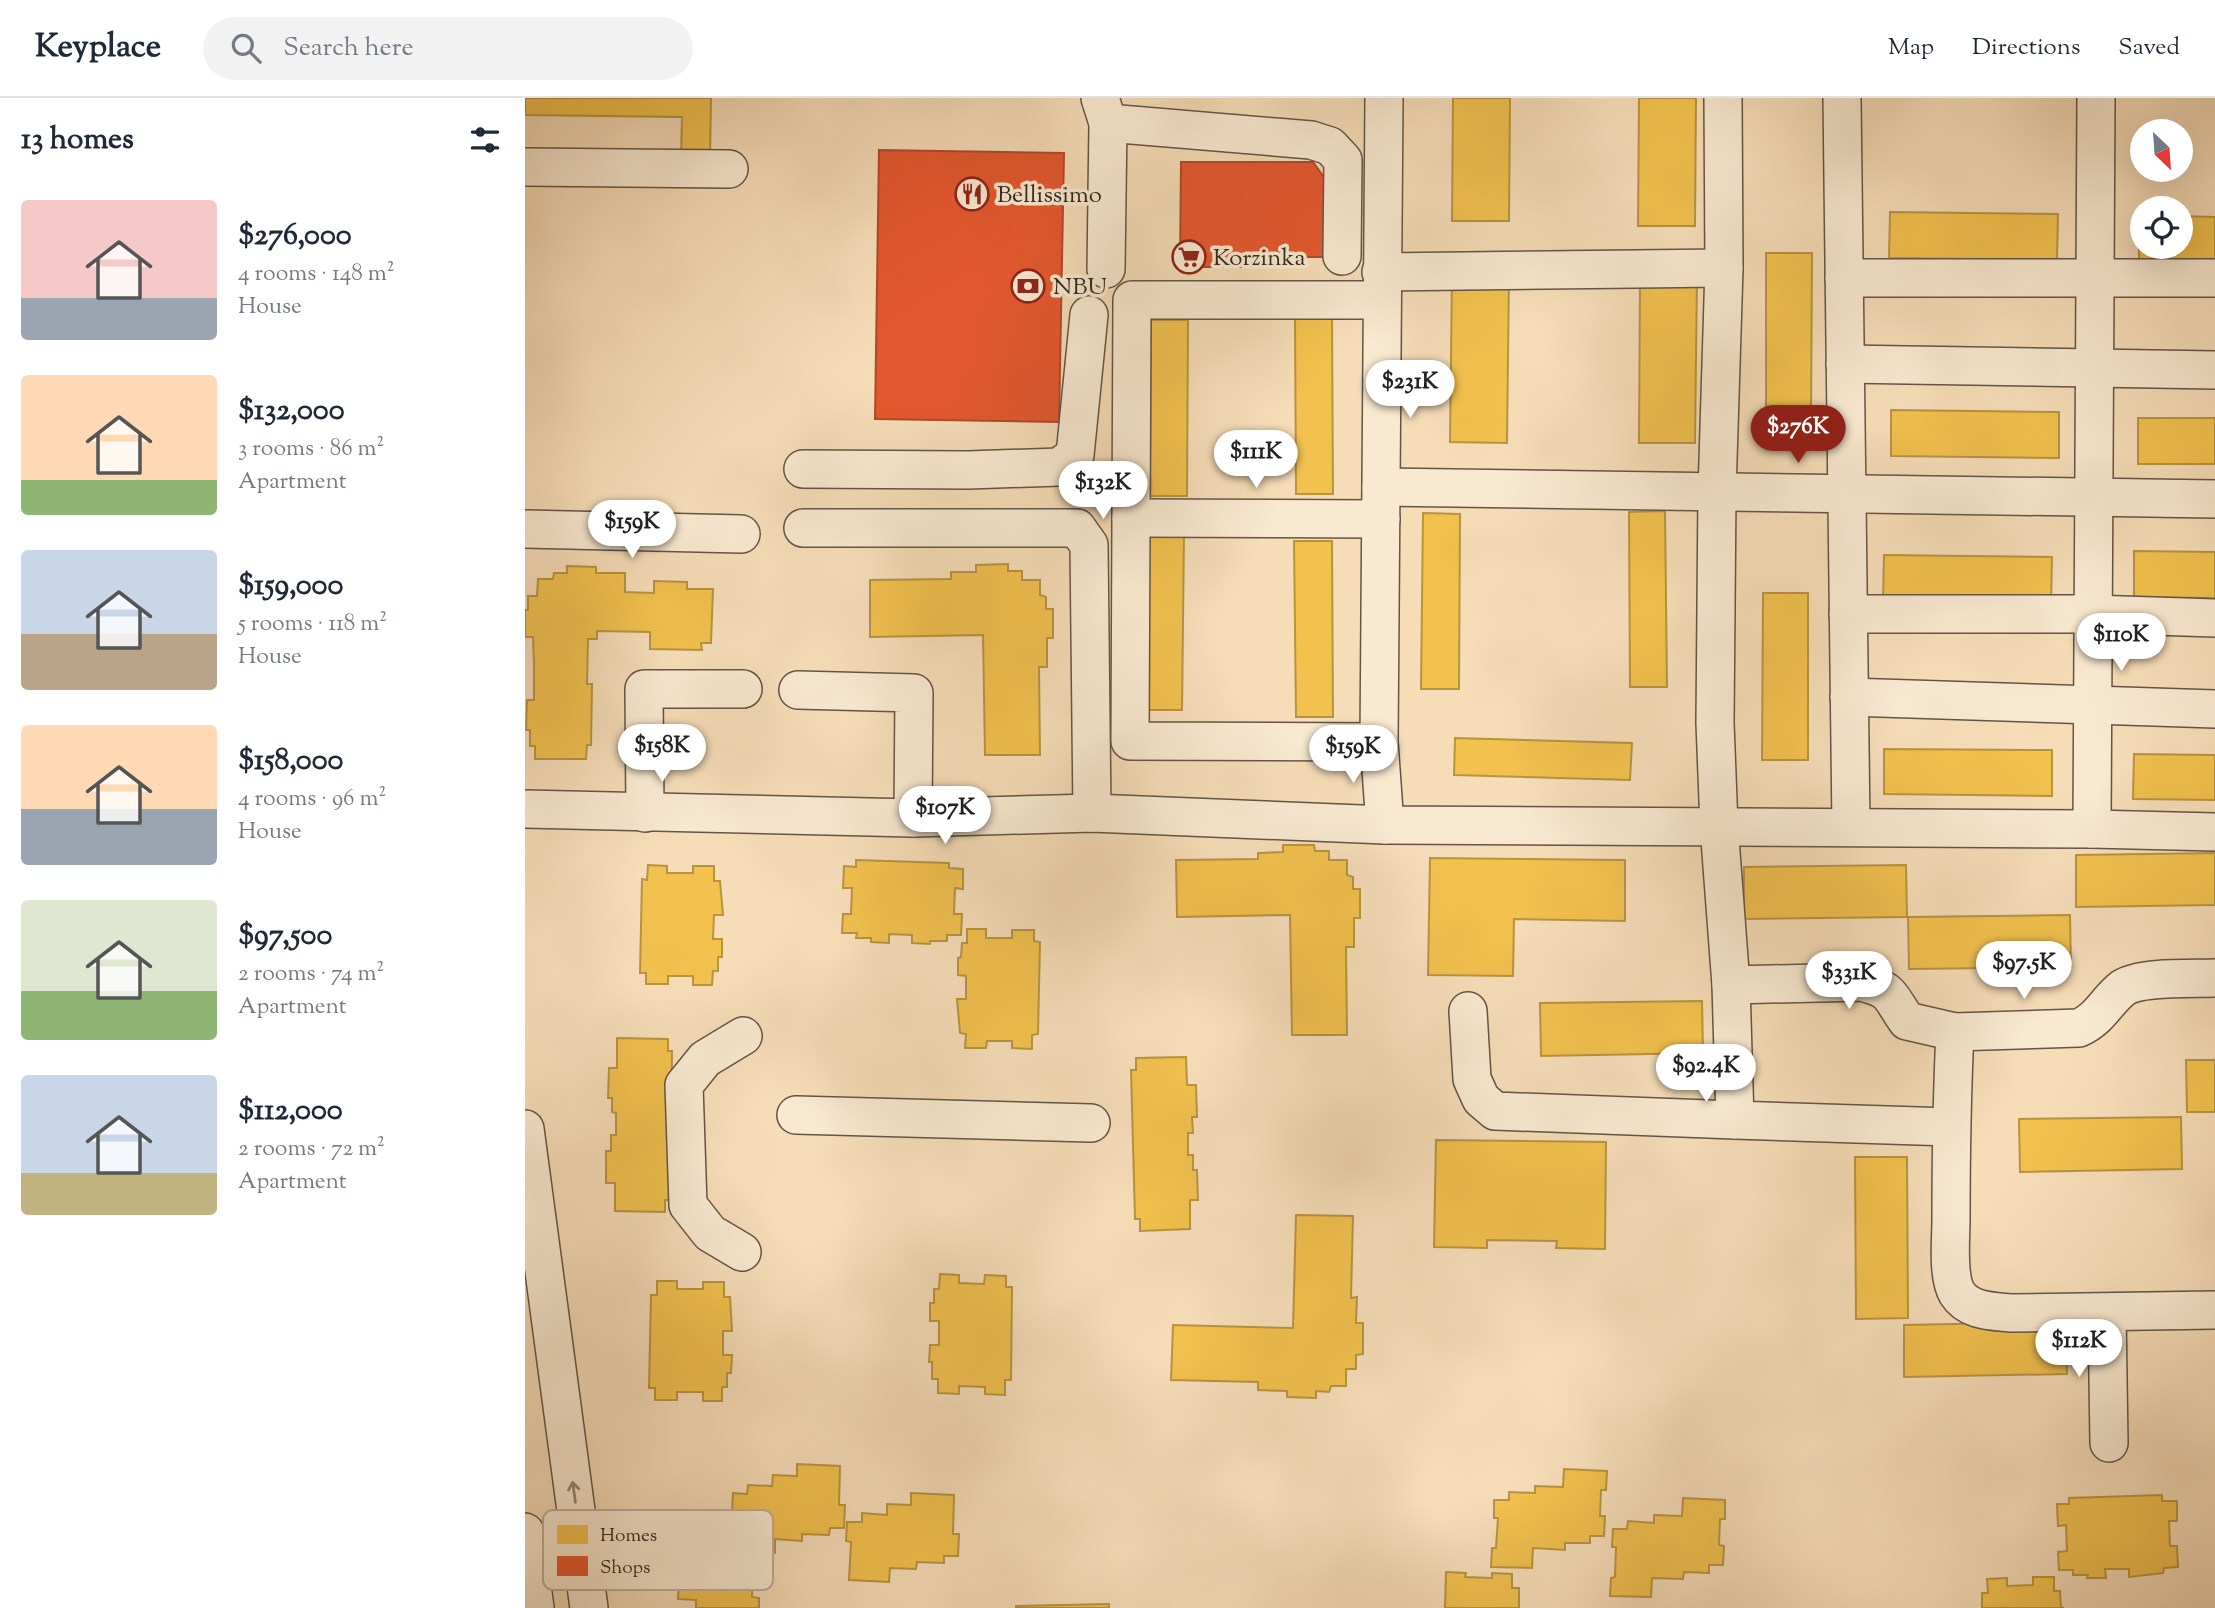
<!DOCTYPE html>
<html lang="en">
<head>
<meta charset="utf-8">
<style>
	body { margin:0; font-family:"Sorts Mill Goudy",serif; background:#f2f2f3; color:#1f2937; height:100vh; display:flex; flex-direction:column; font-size:26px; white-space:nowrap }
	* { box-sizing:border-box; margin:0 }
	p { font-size:23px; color:#747a83 }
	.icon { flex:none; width:38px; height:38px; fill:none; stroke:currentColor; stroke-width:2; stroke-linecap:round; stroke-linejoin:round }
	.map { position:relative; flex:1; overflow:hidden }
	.drawer { display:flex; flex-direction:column; background:#fff; width:525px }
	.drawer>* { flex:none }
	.needle { width:46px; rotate:155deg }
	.tools { position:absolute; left:1605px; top:21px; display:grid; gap:14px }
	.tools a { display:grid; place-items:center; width:63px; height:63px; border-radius:50%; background:#fff; box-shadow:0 7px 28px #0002; font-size:35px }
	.price { position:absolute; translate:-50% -60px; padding:0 16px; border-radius:24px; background:#fff; color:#222; font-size:23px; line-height:46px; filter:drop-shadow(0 2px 4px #0008) }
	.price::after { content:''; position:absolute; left:50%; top:42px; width:21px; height:16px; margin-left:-10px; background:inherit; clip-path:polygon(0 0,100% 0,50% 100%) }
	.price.current { background:#8f2418; color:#fff }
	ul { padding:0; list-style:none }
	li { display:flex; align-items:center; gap:21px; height:175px; padding:0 21px }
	li span { display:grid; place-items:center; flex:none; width:196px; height:140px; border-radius:7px; color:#555 }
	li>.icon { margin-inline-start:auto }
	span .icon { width:84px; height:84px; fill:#fffc; stroke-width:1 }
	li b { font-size:30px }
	h2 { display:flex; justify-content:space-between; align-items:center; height:84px; padding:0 21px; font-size:30px }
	header { display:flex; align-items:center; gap:42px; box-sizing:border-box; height:98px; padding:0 35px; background:#fff; border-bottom:2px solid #e0e1e3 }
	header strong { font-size:33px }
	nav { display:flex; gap:38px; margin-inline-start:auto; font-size:24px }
	.search { width:490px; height:63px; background:#f2f2f3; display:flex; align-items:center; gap:18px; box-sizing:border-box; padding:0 24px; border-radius:38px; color:#747a83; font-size:26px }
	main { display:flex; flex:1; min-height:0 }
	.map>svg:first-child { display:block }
</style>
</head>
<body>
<header>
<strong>Keyplace</strong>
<div class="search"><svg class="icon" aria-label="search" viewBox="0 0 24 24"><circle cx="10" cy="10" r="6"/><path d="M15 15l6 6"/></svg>Search here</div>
<nav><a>Map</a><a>Directions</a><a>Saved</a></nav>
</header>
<main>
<section class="drawer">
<h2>13 homes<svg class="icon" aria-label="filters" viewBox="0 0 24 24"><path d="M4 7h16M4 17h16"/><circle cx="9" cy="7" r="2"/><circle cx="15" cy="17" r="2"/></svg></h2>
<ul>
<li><span style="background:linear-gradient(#f6c9c9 70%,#9aa5b1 0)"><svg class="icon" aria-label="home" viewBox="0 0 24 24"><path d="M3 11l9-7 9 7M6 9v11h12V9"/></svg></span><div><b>$276,000</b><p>4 rooms · 148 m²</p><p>House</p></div></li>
<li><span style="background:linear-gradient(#ffd9b3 75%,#8fb573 0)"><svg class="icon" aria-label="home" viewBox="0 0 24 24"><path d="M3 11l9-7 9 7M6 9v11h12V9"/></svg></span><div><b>$132,000</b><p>3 rooms · 86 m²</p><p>Apartment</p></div></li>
<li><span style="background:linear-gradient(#c9d6e8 60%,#b9a48a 0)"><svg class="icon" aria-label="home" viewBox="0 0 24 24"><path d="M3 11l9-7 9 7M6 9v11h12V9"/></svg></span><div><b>$159,000</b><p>5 rooms · 118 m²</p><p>House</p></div></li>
<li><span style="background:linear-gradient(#ffd9b3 60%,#9aa5b1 0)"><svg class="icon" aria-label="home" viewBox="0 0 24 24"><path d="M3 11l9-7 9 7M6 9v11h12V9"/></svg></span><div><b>$158,000</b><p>4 rooms · 96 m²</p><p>House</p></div></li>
<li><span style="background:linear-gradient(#dfe7d0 65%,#8fb573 0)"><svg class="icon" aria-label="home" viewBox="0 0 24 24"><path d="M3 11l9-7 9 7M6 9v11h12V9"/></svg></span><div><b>$97,500</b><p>2 rooms · 74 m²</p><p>Apartment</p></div></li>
<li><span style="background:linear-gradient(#c9d6e8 70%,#c2b280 0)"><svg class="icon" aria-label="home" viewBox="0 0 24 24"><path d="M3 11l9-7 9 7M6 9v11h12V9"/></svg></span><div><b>$112,000</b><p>2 rooms · 72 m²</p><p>Apartment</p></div></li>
</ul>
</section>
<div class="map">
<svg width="1690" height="1510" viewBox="0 0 1690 1510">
	<rect width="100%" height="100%" fill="#f6ddb8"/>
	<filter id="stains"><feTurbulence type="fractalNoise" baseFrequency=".00286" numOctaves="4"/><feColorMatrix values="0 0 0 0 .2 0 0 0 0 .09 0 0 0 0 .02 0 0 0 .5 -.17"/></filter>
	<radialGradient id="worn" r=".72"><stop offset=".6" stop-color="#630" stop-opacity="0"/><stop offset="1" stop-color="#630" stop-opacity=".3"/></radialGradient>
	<g fill="#f2c14e" stroke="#b89340" stroke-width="2">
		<path d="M 0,0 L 186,0 L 185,59 L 156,59 L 157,19 L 0,17 Z"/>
		<path d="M 928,0 L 985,0 L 984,123 L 927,123 Z"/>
		<path d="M 1114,0 L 1171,0 L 1170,128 L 1113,128 Z"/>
		<path d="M 1365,114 L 1533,116 L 1532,162 L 1364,160 Z"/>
		<path d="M 1614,118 L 1617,118 L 1617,149 L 1656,149 L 1656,118 L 1690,119 L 1690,165 L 1614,164 Z"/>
		<path d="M 1241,155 L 1287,155 L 1286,322 L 1241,322 Z"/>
		<path d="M 927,176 L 984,176 L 982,345 L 925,344 Z"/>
		<path d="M 1115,177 L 1172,177 L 1170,345 L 1114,345 Z"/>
		<path d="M 770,220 L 807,220 L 808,396 L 771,396 Z"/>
		<path d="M 626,222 L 663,222 L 662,398 L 625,398 Z"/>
		<path d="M 1366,312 L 1534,314 L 1534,360 L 1366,358 Z"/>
		<rect x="1613" y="320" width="77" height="46"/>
		<path d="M 1140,413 L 1142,589 L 1105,589 L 1104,414 Z"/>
		<path d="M 898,415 L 935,416 L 934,591 L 896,591 Z"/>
		<path d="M 622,436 L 659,436 L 657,612 L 621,612 Z"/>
		<path d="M 769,443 L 807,443 L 808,619 L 771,619 Z"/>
		<path d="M 1609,453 L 1690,454 L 1690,500 L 1609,499 Z"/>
		<path d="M 1359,457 L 1527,459 L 1526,505 L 1358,503 Z"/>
		<path d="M 483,466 L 483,473 L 497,473 L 497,482 L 515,482 L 515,497 L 521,499 L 521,511 L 528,511 L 528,540 L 522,540 L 522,569 L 514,569 L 515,657 L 460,657 L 458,537 L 345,539 L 345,482 L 426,481 L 426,474 L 451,474 L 451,467 Z"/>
		<path d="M 42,468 L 71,469 L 71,475 L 100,475 L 100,494 L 129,495 L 129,483 L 162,484 L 162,491 L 188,491 L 186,545 L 176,545 L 177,552 L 125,551 L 125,534 L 72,533 L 72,541 L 63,541 L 62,586 L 67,586 L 66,647 L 62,647 L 61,661 L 10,661 L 10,648 L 5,648 L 5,632 L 1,632 L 2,602 L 9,602 L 9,567 L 8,539 L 0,539 L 0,512 L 3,512 L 3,498 L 12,498 L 13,481 L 28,481 L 29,475 L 42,475 Z"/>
		<path d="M 1238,495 L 1283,495 L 1283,662 L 1237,662 Z"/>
		<path d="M 930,640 L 1107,645 L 1105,682 L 929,677 Z"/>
		<path d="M 1359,651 L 1527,652 L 1527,698 L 1359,696 Z"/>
		<path d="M 1609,656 L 1690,657 L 1690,702 L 1608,701 Z"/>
		<path d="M 758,747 L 789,747 L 790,753 L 804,753 L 804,762 L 822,762 L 822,777 L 828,779 L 828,791 L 835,791 L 835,820 L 829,820 L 829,849 L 821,849 L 822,937 L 767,937 L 765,817 L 652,819 L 651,762 L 733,761 L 733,755 L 758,754 Z"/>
		<path d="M 1690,755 L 1690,807 L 1551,809 L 1551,757 Z"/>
		<path d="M 905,760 L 1100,762 L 1100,823 L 989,821 L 988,878 L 903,877 Z"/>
		<path d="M 331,762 L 424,765 L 424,770 L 438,771 L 438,791 L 430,790 L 429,816 L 437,816 L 436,837 L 422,837 L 422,843 L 405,843 L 405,846 L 387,845 L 387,837 L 364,836 L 364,845 L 346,844 L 346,840 L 331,840 L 332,835 L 317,835 L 318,816 L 326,816 L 327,790 L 318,790 L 319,768 L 331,769 Z"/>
		<path d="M 123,767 L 142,768 L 142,775 L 168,775 L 168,768 L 189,768 L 189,783 L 195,783 L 198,817 L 189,817 L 188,841 L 197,841 L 197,859 L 193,859 L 193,873 L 188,873 L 187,887 L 168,887 L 168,878 L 143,878 L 143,886 L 121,886 L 121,875 L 115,875 L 117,781 L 122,782 Z"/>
		<path d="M 1381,767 L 1382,819 L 1219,821 L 1219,769 Z"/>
		<path d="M 1545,817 L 1546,869 L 1384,871 L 1383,819 Z"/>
		<path d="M 442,831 L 461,831 L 461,840 L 487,840 L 487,832 L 509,832 L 509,843 L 515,844 L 513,936 L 507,937 L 507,951 L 487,950 L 487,943 L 462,943 L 461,950 L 440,950 L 441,936 L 435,935 L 432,901 L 441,901 L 441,878 L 433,877 L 433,860 L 436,859 L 437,845 L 442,845 Z"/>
		<path d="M 1177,903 L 1178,955 L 1016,958 L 1015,905 Z"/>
		<path d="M 92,940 L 143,941 L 143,953 L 147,953 L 145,1102 L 140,1102 L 140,1114 L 90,1113 L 90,1085 L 81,1085 L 81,1053 L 86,1053 L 86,1037 L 91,1037 L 91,1015 L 87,1014 L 87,1000 L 83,1000 L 84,970 L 92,970 Z"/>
		<path d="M 661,959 L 662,987 L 671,987 L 672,1019 L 667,1019 L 668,1035 L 663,1035 L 663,1057 L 668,1057 L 668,1072 L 672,1072 L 673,1102 L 665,1102 L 665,1131 L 615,1133 L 615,1121 L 610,1121 L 606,972 L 611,972 L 611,960 Z"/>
		<path d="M 1661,962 L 1690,962 L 1690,1014 L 1662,1014 Z"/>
		<path d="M 1656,1019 L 1657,1071 L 1495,1074 L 1494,1021 Z"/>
		<path d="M 911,1042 L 1081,1044 L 1080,1151 L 1031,1150 L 1032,1143 L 962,1142 L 962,1150 L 909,1149 Z"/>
		<path d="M 1330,1059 L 1382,1059 L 1383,1220 L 1331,1221 Z"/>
		<path d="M 771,1117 L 828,1118 L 826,1200 L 832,1199 L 831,1225 L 838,1225 L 838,1256 L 831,1257 L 831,1271 L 821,1271 L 821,1288 L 806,1288 L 804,1294 L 791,1293 L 791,1300 L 762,1299 L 762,1293 L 733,1292 L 733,1284 L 646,1282 L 648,1227 L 768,1230 Z"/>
		<path d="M 415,1176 L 434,1177 L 434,1185 L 459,1186 L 460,1177 L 481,1178 L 481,1189 L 487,1189 L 486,1282 L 480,1282 L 480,1297 L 460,1296 L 460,1289 L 434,1288 L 434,1296 L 413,1295 L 413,1281 L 407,1281 L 407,1264 L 404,1264 L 405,1247 L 414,1247 L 414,1223 L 405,1223 L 405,1205 L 409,1205 L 409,1191 L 414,1191 Z"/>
		<path d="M 132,1183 L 152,1183 L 152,1191 L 178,1191 L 178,1184 L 199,1184 L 199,1199 L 205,1199 L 207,1233 L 198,1233 L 198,1257 L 207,1257 L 206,1275 L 202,1275 L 202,1289 L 197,1289 L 197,1303 L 178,1303 L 178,1294 L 152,1294 L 152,1302 L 130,1302 L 130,1290 L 124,1290 L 126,1197 L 132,1197 Z"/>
		<path d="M 1541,1224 L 1542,1276 L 1379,1279 L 1379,1227 Z"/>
		<path d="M 272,1366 L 315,1368 L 314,1407 L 320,1407 L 319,1430 L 305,1430 L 304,1437 L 277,1436 L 277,1443 L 250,1441 L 250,1455 L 210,1454 L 211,1415 L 207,1415 L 208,1395 L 222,1396 L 223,1387 L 247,1388 L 248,1377 L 272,1378 Z"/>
		<path d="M 1039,1371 L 1082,1373 L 1081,1392 L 1076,1392 L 1075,1418 L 1080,1418 L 1079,1438 L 1065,1438 L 1065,1445 L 1040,1445 L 1040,1452 L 1008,1450 L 1007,1470 L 966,1469 L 967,1450 L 971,1450 L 973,1420 L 969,1420 L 969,1402 L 984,1402 L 984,1394 L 1010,1395 L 1010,1388 L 1038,1389 Z"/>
		<path d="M 386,1395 L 429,1397 L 428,1436 L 434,1436 L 433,1458 L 419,1458 L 419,1465 L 392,1464 L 391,1471 L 365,1470 L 364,1484 L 324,1482 L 326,1444 L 321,1443 L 322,1424 L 337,1424 L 337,1415 L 362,1417 L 362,1406 L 386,1407 Z"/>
		<path d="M 1637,1397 L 1637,1403 L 1652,1403 L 1652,1423 L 1644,1423 L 1645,1448 L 1652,1448 L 1653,1469 L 1639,1470 L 1638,1475 L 1604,1479 L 1604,1471 L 1580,1471 L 1581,1480 L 1562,1480 L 1563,1477 L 1548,1477 L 1548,1472 L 1534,1472 L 1533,1454 L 1542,1453 L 1541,1427 L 1533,1428 L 1532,1406 L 1544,1406 L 1544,1400 Z"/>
		<path d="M 1158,1400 L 1200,1402 L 1200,1421 L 1195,1421 L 1194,1447 L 1199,1448 L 1198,1467 L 1184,1467 L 1184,1475 L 1159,1474 L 1158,1481 L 1127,1480 L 1126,1499 L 1085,1498 L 1086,1480 L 1090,1479 L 1091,1449 L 1087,1449 L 1088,1431 L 1102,1431 L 1103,1423 L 1129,1425 L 1129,1417 L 1157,1418 Z"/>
		<path d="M 155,1459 L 174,1459 L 174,1464 L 200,1464 L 200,1460 L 221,1460 L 220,1474 L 228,1474 L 227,1499 L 234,1500 L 234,1510 L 171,1510 L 171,1502 L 153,1501 Z"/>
		<path d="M 921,1474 L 941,1475 L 940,1479 L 967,1480 L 967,1475 L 987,1476 L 987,1490 L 994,1490 L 994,1510 L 920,1510 Z"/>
		<path d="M 1508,1479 L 1529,1479 L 1529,1493 L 1535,1493 L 1536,1509 L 1539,1510 L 1457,1510 L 1457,1495 L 1463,1495 L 1462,1481 L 1482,1480 L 1482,1488 L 1508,1487 Z"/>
		<path d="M 584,1506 L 584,1510 L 491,1510 L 491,1508 Z"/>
	</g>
	<g fill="#e4572e" stroke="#ae492a" stroke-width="2">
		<path d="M 354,52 L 539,55 L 534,324 L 350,321 Z"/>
		<path d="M 656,64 L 788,64 L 801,82 L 800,159 L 754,159 L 754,169 L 655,169 Z"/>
	</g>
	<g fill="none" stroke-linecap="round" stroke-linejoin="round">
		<defs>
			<g id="minor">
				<path d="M 575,0 L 583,25 L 786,42 L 805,48 L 818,62 L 817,158"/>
				<path d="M 859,0 L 854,644 L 860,727"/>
				<path d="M 1198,0 L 1199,170 L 1192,394 L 1190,625 L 1194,728 L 1206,887 L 1210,1022 L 1425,1029"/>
				<path d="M 1317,0 L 1326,729"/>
				<path d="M 0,69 L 204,71"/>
				<path d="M 581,171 L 583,25"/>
				<path d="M 856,174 L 1199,170"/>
				<path d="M 1319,180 L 1690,180"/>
				<path d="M 1320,266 L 1690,272"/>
				<path d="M 278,371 L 443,372 L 534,369 L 550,357 L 564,217"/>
				<path d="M 856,389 L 1690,401"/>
				<path d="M 606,420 L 856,421"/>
				<path d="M 278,430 L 552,430 L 564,447 L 567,715"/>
				<path d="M 0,431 L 216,436"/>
				<path d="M 1323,516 L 1567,516 L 1690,520"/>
				<path d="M 273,592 L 389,595 L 388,720"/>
				<path d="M 1324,599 L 1690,611"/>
				<path d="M 854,644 L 605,643 L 607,202 L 856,202"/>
				<path d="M 0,711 L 388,720 L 567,715 L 860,727 L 1567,731 L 1571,0"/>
				<path d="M 120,715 L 119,591 L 218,591"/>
				<path d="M 1567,731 L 1690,734"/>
				<path d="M 1690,880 C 1668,881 1616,878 1598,890 C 1581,903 1576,920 1554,930 L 1430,934 C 1427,997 1426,1059 1426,1121 C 1426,1141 1422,1178 1432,1195 C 1443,1213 1466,1213 1485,1215 L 1690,1212"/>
				<path d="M 1206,887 L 1336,884 C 1369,892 1364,898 1382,923 L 1430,934"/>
				<path d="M 943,913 L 947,981 L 956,1001 L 970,1013 L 1210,1022"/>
				<path d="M 271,1017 L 566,1025"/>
				<path d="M 0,1031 L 64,1510"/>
				<path d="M 217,1154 L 185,1135 L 163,1107 L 159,987 L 180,961 L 218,938"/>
				<path d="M 1582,1215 L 1584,1345"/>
				<path d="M 0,1434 L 10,1510"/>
			</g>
		</defs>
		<use href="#minor" stroke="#625545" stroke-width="40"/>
		<use href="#minor" stroke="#f9e9d1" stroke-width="37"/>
	</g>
	<defs><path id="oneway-shaft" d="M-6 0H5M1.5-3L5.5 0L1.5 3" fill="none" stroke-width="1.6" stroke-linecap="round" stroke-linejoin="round" transform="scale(1.75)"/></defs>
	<use stroke="#948878" href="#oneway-shaft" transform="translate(49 1394) rotate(-98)"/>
	<defs>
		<symbol id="restaurant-ring" viewBox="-11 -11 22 22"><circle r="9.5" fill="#f9e9d1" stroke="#8f2418" stroke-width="1.5"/><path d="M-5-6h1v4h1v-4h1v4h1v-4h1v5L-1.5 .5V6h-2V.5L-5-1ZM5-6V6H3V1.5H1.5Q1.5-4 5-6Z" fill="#8f2418"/></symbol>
		<symbol id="supermarket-ring" viewBox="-11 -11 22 22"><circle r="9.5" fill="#f9e9d1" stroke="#8f2418" stroke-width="1.5"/><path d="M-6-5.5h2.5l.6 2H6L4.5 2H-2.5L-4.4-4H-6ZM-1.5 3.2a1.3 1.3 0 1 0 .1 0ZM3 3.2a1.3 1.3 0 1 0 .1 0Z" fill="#8f2418"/></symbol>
		<symbol id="bank-ring" viewBox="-11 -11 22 22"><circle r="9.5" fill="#f9e9d1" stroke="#8f2418" stroke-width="1.5"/><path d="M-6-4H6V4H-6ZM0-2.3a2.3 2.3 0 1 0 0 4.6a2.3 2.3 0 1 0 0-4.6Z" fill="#8f2418"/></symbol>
	</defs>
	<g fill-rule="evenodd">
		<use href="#restaurant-ring" x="428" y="77" width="38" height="38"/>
		<use href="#supermarket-ring" x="645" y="140" width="38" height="38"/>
		<use href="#bank-ring" x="484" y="169" width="38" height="38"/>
	</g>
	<g text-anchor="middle" stroke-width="7" stroke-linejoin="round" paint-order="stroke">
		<g font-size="24" fill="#30281f" stroke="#f9e9d1" text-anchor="start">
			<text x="472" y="104">Bellissimo</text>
			<text x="688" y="167">Korzinka</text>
			<text x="528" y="196">NBU</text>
		</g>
	</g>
	<rect x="18" y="1412" width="230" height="80" rx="10" fill="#f9e9d1" stroke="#bdaf9c" stroke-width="2"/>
	<rect x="32" y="1427" width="31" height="19" fill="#f2c14e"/>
	<rect x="32" y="1458" width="31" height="20" fill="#e4572e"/>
	<g font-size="19" fill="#30281f">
		<text x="75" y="1443">Homes</text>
		<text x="75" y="1475">Shops</text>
	</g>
	<rect width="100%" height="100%" filter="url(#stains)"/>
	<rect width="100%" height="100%" fill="url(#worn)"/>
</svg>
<div class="tools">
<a><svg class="needle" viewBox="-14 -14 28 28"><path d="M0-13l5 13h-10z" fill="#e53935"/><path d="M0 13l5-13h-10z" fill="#747a83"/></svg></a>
<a><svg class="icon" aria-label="locate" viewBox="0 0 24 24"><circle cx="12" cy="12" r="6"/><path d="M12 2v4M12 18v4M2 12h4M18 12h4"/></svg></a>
</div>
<b class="price" style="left:885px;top:322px">$231K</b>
<b class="price current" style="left:1273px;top:367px">$276K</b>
<b class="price" style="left:731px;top:392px">$111K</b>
<b class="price" style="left:578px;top:423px">$132K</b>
<b class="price" style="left:107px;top:462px">$159K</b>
<b class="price" style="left:1596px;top:575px">$110K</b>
<b class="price" style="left:137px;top:686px">$158K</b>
<b class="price" style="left:828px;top:687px">$159K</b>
<b class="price" style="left:420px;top:748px">$107K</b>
<b class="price" style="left:1499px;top:903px">$97.5K</b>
<b class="price" style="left:1324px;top:913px">$331K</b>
<b class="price" style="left:1181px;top:1006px">$92.4K</b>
<b class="price" style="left:1554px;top:1281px">$112K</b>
</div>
</main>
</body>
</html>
